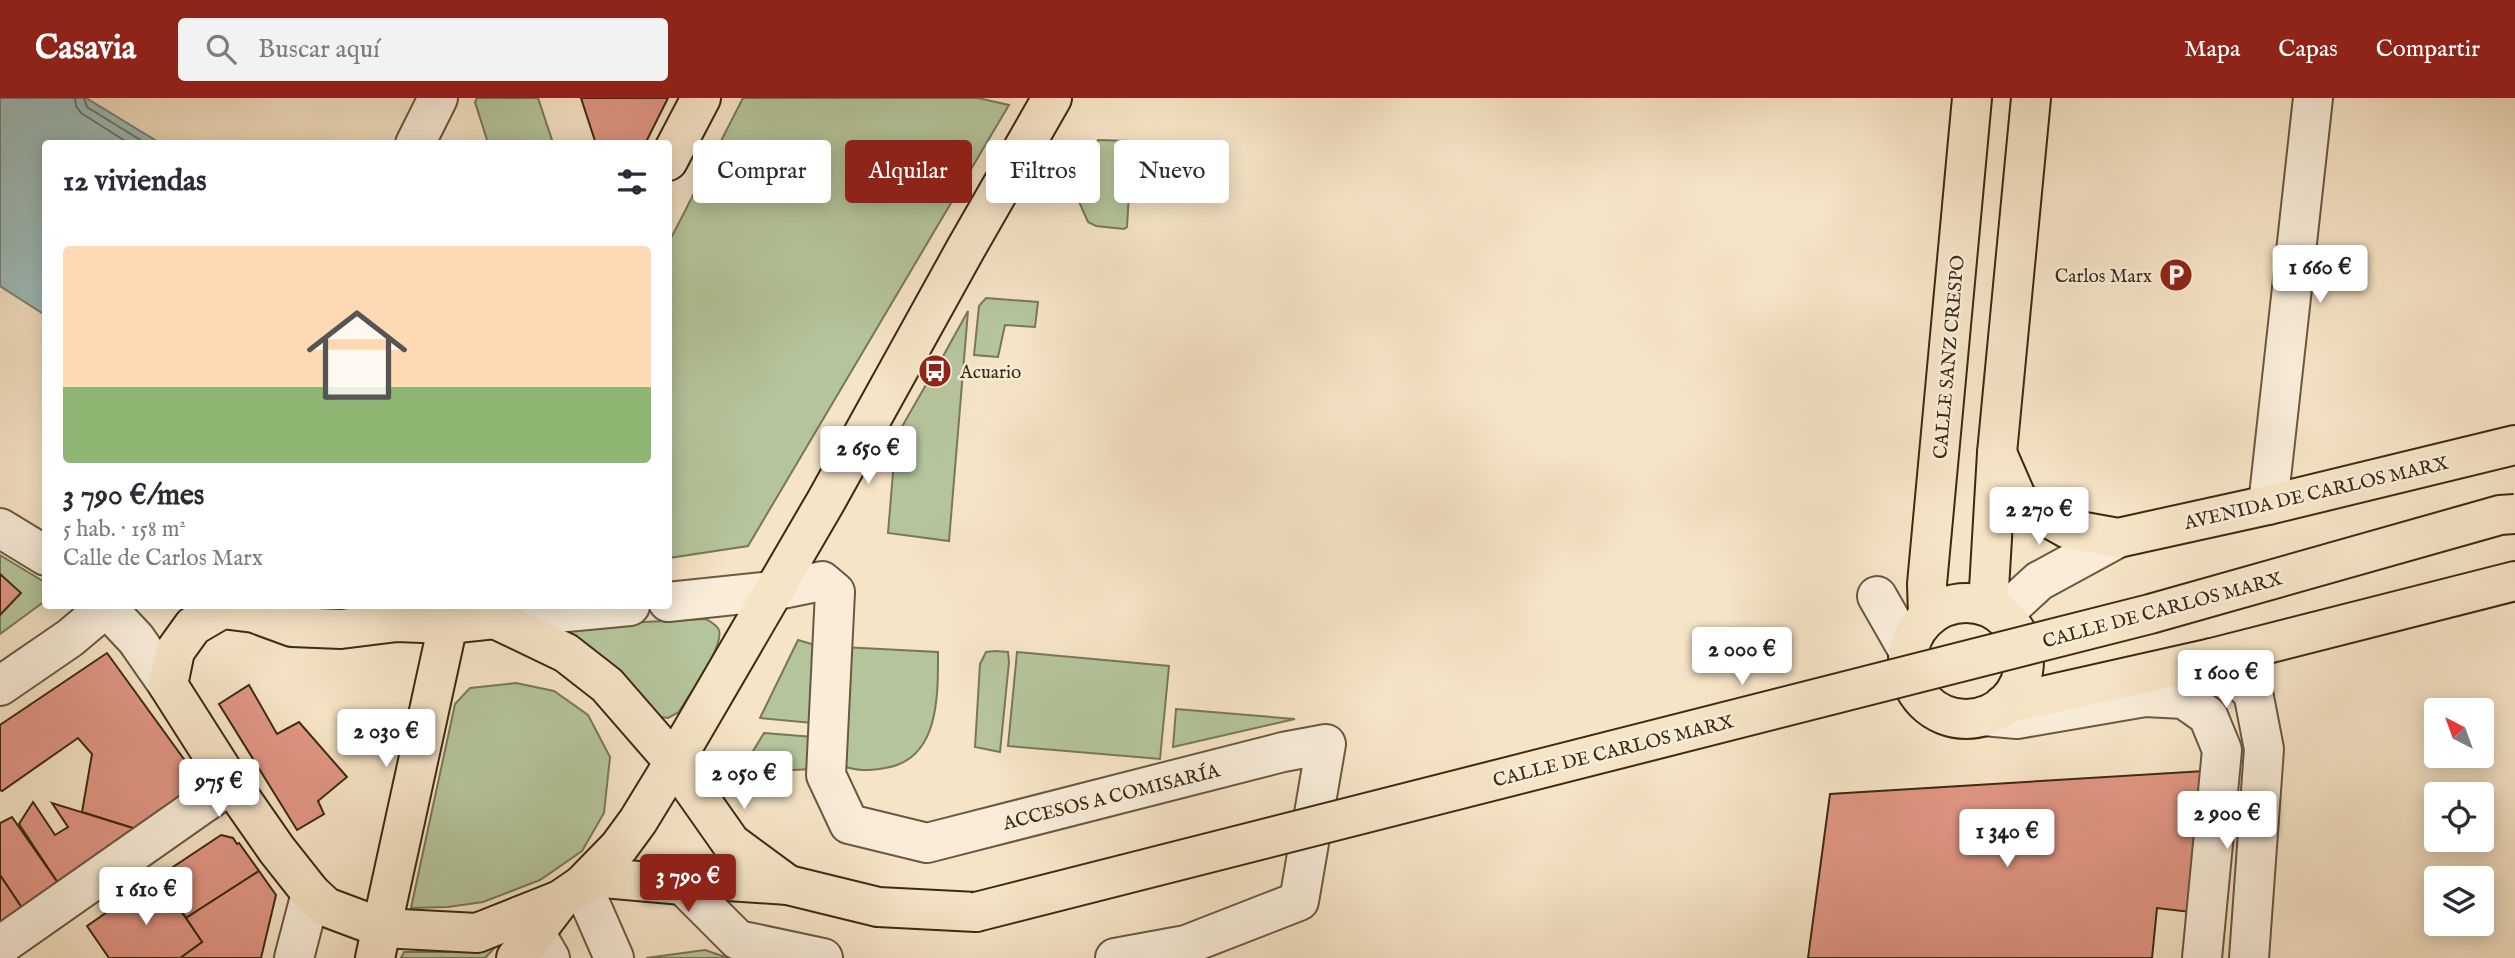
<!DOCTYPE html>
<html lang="es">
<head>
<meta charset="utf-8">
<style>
	body { margin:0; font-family:"IM FELL English",serif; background:#f2f2f3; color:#2b2b33; height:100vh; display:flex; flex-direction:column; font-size:26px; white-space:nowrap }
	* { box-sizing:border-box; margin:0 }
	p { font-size:23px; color:#7c7c81 }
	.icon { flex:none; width:38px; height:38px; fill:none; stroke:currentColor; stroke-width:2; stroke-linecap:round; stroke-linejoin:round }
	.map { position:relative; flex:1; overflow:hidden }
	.details { position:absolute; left:42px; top:42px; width:630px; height:469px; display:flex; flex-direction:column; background:#fff; border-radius:7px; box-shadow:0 4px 18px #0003 }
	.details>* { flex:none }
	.guide { position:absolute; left:693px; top:42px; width:665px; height:63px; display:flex; gap:14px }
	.needle { width:46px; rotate:319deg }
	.tools { position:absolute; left:2424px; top:600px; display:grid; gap:14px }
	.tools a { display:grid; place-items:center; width:70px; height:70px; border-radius:7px; background:#fff; box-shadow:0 4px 18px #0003; font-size:35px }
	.price { position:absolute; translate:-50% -60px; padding:0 16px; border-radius:7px; background:#fff; color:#222; font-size:23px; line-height:46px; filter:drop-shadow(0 2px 4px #0008) }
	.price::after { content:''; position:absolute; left:50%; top:42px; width:21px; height:16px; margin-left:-10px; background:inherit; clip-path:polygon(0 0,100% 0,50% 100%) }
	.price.active { background:#8f2418; color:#fff }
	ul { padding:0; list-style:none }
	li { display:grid; align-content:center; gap:14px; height:371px; padding:0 21px }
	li+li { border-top:2px solid #e1e1e2 }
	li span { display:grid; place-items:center; height:217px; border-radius:7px; color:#555 }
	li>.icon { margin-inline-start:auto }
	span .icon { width:126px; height:126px; fill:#fffc; stroke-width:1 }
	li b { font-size:30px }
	h2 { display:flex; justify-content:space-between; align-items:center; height:84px; padding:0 21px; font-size:30px }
	.pill { padding:0 24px; border-radius:7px; background:#fff; box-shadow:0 4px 18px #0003; font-size:24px; line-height:63px }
	.pill.active { background:#8f2418; color:#fff }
	header { display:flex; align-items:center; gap:42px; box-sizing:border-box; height:98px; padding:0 35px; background:#8f2418; color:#fff }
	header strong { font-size:33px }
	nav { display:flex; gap:38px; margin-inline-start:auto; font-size:24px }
	.search { width:490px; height:63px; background:#f2f2f3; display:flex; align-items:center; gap:18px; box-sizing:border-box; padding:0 24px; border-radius:7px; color:#7c7c81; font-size:26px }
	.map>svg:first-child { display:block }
</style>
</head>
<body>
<header>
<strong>Casavia</strong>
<div class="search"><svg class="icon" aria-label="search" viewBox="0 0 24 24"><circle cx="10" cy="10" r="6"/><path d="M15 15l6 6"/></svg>Buscar aquí</div>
<nav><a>Mapa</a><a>Capas</a><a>Compartir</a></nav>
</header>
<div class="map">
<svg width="2515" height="860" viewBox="0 0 2515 860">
	<rect width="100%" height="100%" fill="#f6e4c6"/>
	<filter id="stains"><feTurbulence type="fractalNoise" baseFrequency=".00286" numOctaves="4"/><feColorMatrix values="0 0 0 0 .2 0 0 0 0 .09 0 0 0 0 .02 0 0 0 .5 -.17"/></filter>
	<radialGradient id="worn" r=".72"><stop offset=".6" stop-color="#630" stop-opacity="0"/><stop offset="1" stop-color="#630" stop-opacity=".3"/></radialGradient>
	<g fill="#b5c59b" stroke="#787857" stroke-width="2">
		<path d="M 477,0 L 538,0 L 553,45 L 488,45 L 475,4 Z"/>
		<path d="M 743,0 L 978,0 L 1009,7 L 748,448 L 669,460 L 669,144 Z"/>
		<path d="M 1098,42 L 1130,43 L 1132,46 L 1127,129 L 1124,131 L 1096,128 L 1088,124 L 1072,88 Z"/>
		<path d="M 986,200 L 1038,204 L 1035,229 L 1005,227 L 998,259 L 974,257 L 979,208 Z"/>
		<path d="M 968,213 L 949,443 L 888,435 L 896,339 L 927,285 L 932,289 L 947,266 L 941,262 Z"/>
		<path d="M 0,457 L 46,485 L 45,503 L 0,536 Z"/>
		<path d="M 706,521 C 711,524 717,527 719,532 C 724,550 688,597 679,614 L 668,620 L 654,618 C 625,579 608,556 562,538 L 561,528 Z"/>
		<path d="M 798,542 L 815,547 L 812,625 L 760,620 Z"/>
		<path d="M 842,549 L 938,554 C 938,596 940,662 885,670 C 868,673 858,673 842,668 Z"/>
		<path d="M 995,553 L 1008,554 L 1009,564 L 1000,654 L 975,649 L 980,566 L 986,554 Z"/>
		<path d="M 1017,554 L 1169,568 L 1160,661 L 1008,648 Z"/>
		<path d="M 516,585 L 554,593 L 588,617 L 610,659 L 604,715 L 582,753 L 540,782 L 483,804 L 448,809 L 411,810 L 455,606 L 470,590 Z"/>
		<path d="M 1176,611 L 1295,621 L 1173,649 Z"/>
		<path d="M 764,635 L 813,639 L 811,671 L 759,674 L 744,679 L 745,666 Z"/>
		<path d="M 503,841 L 485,860 L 401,860 L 404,854 L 449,854 Z"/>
		<path d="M 705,852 L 728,860 L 646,860 Z"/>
	</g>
	<path fill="#9ebebb" stroke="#768378" stroke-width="2" d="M 0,0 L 86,0 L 160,45 L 46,46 L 45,217 L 0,188 Z"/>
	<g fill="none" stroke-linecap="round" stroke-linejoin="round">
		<g stroke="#6c7467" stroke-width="2">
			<path d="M 75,0 L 76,8 L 81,15 L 130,46"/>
			<path d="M 84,0 L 87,9 L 147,46"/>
		</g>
	</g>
	<g fill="#e19684" stroke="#3b2a13" stroke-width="2">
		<path d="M 581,0 L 668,0 L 645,46 L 596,46 Z"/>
		<path d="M 0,476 L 21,495 L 0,517 Z"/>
		<path d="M 107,555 L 202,686 L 136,731 L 82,714 L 92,656 L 78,640 L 2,693 L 0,692 L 0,627 Z"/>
		<path d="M 249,587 L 277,636 L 299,624 L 347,679 L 318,703 L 324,716 L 297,732 L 219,606 Z"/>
		<path d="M 2204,673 L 2190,814 L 2157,810 L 2152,860 L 1808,860 L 1830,696 Z"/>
		<path d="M 33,704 L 55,737 L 68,729 L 52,705 L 136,731 L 58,785 L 19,726 Z"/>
		<path d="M 12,719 L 58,785 L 22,810 L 0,777 L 0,725 Z"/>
		<path d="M 221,737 L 233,740 L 237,746 L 239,745 L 259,773 L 186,820 L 158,779 Z"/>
		<path d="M 259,773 L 276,797 L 261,860 L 180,860 L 202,844 L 186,820 Z"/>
		<path d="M 0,777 L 22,810 L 0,825 Z"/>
		<path d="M 158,779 L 202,844 L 180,860 L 109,860 L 87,828 Z"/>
	</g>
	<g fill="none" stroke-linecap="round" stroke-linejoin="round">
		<defs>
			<g id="minor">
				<path d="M 415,46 L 438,0"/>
				<path d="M 2268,407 L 2313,0"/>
				<path d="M 0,430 L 46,458"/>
				<path d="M 1877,498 L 1909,554"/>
				<path d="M 668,504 L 773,493 L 822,483 L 835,494 L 826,677 L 849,726 L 927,745 L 1283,654 L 1326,646 L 1299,803 L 1186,847 L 1115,860"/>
				<path d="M 105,508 L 136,541 L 168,587"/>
				<path d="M 2002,517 L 2039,483 L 2118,440"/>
				<path d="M 495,521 L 630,508"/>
				<path d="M 2212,560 L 2253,594 L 2264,651 L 2249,860"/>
				<path d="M 0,588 L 70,540 L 108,508"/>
				<path d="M 1984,618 L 2017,621 L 2145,599 L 2184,601 L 2208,618 L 2222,652 L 2202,860"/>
				<path d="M 582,787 L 614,860"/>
				<path d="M 683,787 L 738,842 L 823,860"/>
				<path d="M 520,818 L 536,836 L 550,860"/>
				<path d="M 0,848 L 231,686"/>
				<path d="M 294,860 L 311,795"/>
			</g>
			<g id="major">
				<path d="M 668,63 L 701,0"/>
				<path d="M 1997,355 L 2018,403 L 2068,431 L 2118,440 L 2268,407 L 2515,347"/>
				<circle cx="1966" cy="563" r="58"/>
				<path d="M 1988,508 L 1997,355 L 2031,0"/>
				<path d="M 1928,518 L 1927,486 L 1972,0"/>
				<path d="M 2003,607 L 2212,560 L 2515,483"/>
				<path d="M 592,779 L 683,787 L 728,783 L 788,787 L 878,809 L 976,814"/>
				<path d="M 788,787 L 731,745 L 674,664 L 607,587 L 566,555 L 495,521 L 448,526 L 397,524 L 341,531 L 292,529 L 254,515 L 222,511 L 193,528 L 175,553 L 168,587 L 231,686 L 277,752 L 311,795 L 326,809 L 382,830 L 477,835 L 560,802 L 582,787 L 619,749 L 638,723 L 674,664 L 826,403 L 965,152 L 1052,0"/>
				<path d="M 375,860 L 448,526 L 455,508"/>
				<path d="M 516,860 L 560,802"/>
			</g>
		</defs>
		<use href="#minor" stroke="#6a5840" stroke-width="42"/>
		<use href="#major" stroke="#3b2a13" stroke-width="42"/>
		<use href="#minor" stroke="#f9edda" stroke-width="38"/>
		<use href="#major" stroke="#f6e4c6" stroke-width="38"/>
		<defs>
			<path id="major-bridge" d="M 976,814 L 2150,516 L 2500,417 L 2515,416"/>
		</defs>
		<use href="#major-bridge" stroke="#3b2a13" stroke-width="42" stroke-linecap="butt"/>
		<use href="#major-bridge" stroke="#f6e4c6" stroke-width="38"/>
	</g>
	<defs>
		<symbol id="parking-disc" viewBox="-11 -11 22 22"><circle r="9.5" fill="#8f2418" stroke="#f9edda"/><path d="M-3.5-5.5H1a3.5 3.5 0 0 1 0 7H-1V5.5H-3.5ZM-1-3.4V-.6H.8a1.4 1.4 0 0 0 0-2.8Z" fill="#fff"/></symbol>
		<symbol id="bus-disc" viewBox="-11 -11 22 22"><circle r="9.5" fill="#8f2418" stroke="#f9edda"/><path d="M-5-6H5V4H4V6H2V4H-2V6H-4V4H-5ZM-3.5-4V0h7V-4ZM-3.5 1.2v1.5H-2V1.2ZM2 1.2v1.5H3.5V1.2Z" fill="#fff"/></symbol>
	</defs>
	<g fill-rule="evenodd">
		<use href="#parking-disc" x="2157" y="158" width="38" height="38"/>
		<use href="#bus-disc" x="916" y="254" width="38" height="38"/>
	</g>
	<g text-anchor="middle" stroke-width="5" stroke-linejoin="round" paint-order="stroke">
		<g font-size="19" fill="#3b2a13" stroke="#f9edda" text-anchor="end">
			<text x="2152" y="184">Carlos Marx</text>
			<text x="960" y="280" text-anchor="start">Acuario</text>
		</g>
		<g font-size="19" fill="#3b2a13" stroke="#f9edda">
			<text transform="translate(1948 259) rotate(-85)" y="7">CALLE SANZ CRESPO</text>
			<text transform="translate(2316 394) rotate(-13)" y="7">AVENIDA DE CARLOS MARX</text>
			<text transform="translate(2162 511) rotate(-15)" y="7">CALLE DE CARLOS MARX</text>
			<text transform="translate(1613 652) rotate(-14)" y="7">CALLE DE CARLOS MARX</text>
			<text transform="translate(1111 698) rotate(-14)" y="7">ACCESOS A COMISARÍA</text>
		</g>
	</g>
	<rect width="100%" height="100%" filter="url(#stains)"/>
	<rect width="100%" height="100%" fill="url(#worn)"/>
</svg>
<div class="tools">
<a><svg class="needle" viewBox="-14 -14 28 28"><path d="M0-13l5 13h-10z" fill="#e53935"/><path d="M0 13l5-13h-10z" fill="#7c7c81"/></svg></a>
<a><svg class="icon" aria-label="locate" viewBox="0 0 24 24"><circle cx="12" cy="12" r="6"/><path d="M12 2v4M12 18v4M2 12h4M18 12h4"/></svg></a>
<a><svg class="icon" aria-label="layers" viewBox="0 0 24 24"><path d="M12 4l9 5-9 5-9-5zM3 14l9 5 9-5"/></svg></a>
</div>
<b class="price" style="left:2320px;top:207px">1 660 €</b>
<b class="price" style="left:868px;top:388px">2 650 €</b>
<b class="price" style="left:2039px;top:449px">2 270 €</b>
<b class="price" style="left:1742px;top:589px">2 000 €</b>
<b class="price" style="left:2226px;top:612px">1 600 €</b>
<b class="price" style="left:386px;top:671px">2 030 €</b>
<b class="price" style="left:744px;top:713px">2 050 €</b>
<b class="price" style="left:219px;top:721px">975 €</b>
<b class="price" style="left:2227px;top:753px">2 900 €</b>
<b class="price" style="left:2007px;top:771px">1 340 €</b>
<b class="price active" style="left:688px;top:816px">3 790 €</b>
<b class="price" style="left:146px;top:829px">1 610 €</b>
<div class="guide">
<a class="pill">Comprar</a>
<a class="pill active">Alquilar</a>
<a class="pill">Filtros</a>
<a class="pill">Nuevo</a>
</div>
<section class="details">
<h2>12 viviendas<svg class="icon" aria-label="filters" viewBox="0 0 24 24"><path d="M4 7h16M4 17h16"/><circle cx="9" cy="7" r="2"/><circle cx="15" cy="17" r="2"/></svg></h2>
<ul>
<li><span style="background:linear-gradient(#ffd9b3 65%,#8fb573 0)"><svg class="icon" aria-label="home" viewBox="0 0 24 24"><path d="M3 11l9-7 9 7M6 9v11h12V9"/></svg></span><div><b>3 790 €/mes</b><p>5 hab. · 158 m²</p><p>Calle de Carlos Marx</p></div></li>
</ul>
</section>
</div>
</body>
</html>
